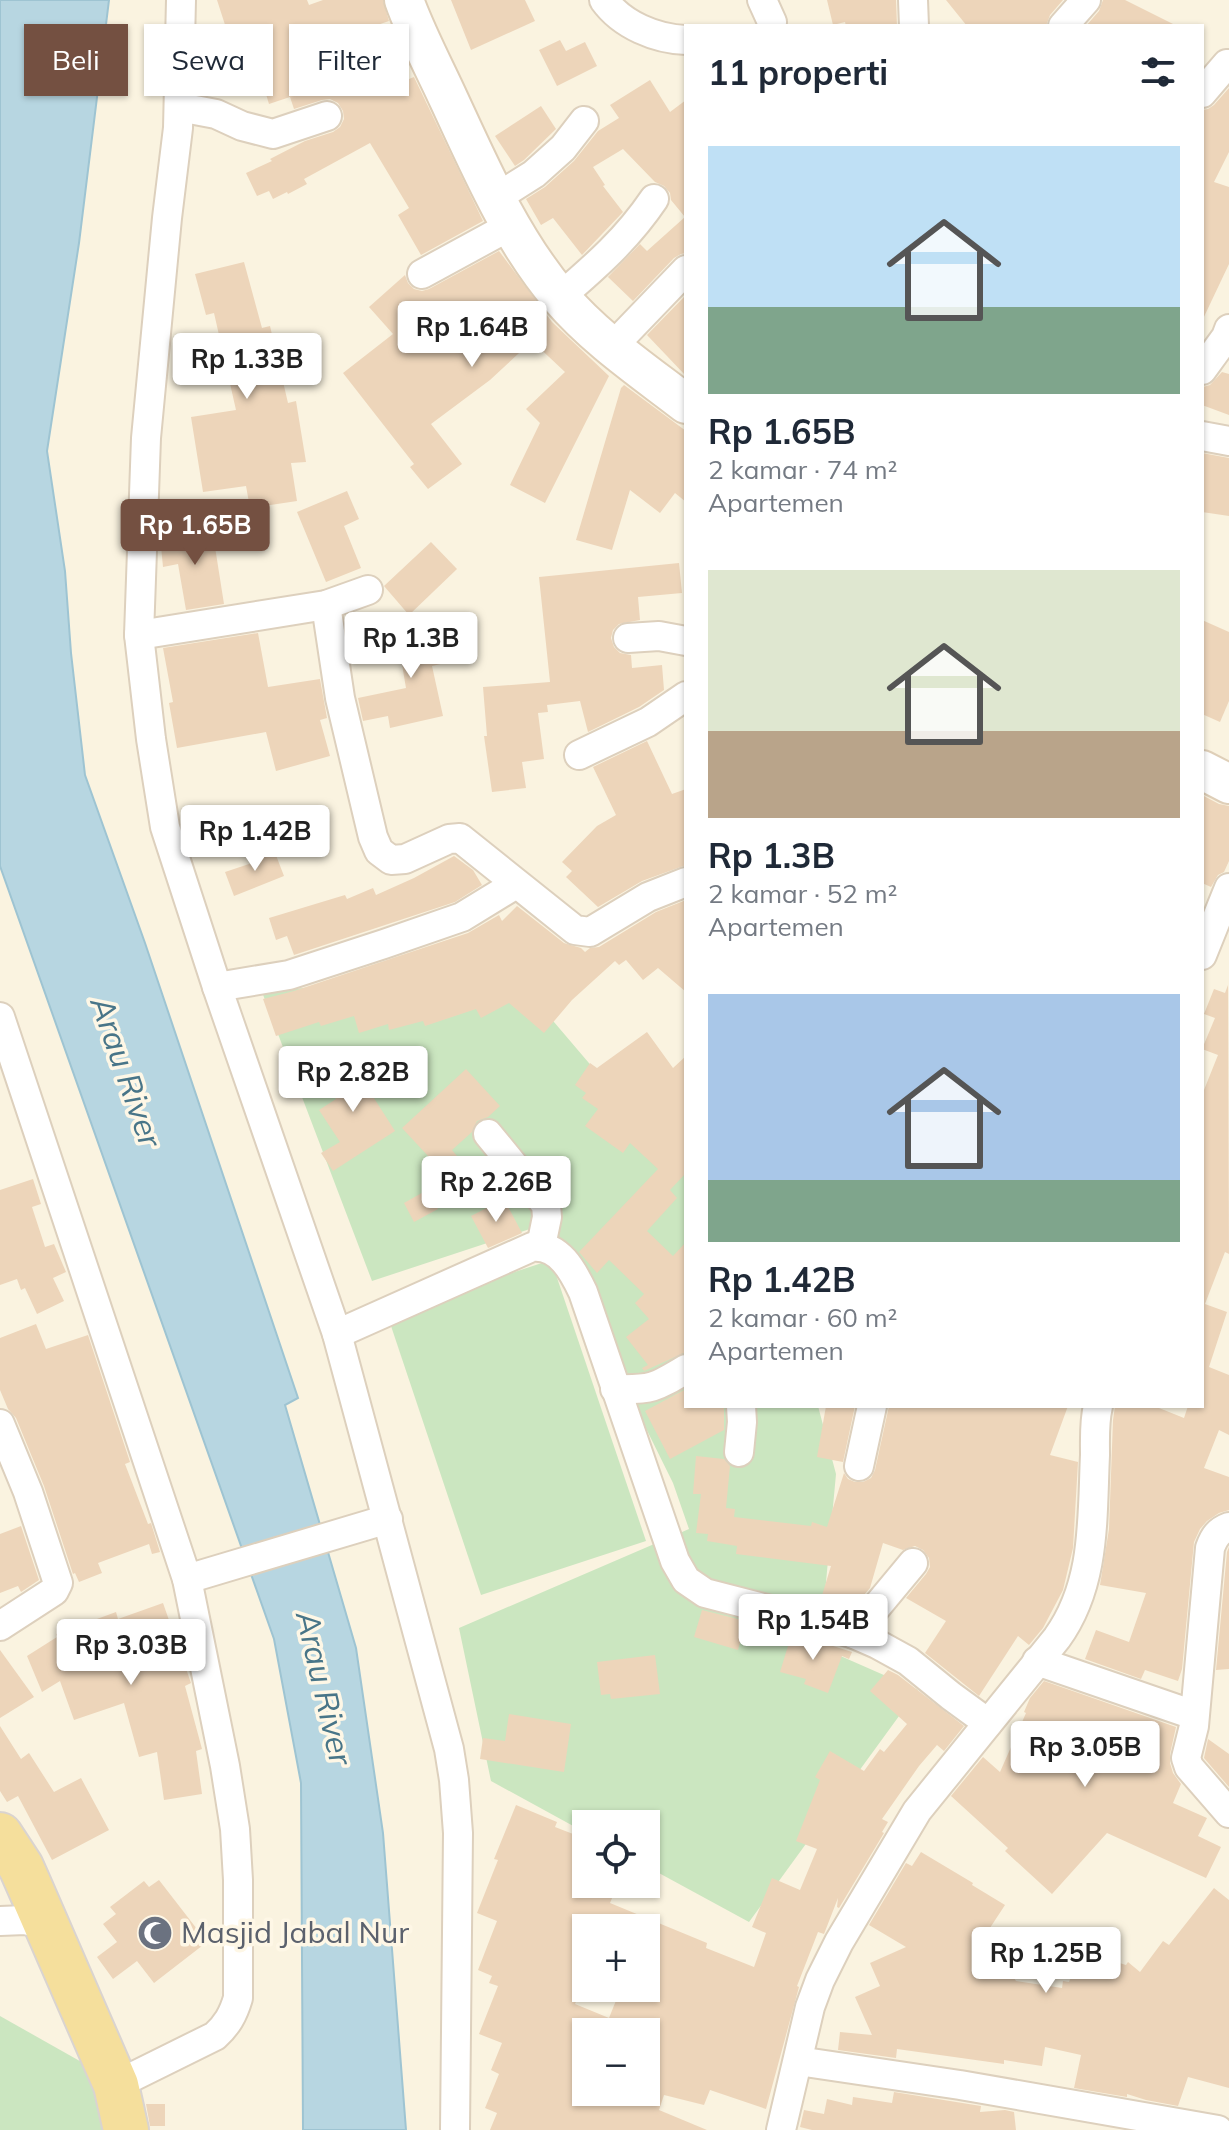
<!DOCTYPE html>
<html lang="id">
<head>
<meta charset="utf-8">
<style>
	body { margin:0; font-family:Mulish,sans-serif; background:#f2f2f3; color:#1f2937; height:100vh; display:flex; flex-direction:column; font-size:30px; white-space:nowrap }
	* { box-sizing:border-box; margin:0 }
	p { font-size:26px; color:#747a83 }
	.icon { flex:none; width:44px; height:44px; fill:none; stroke:currentColor; stroke-width:2; stroke-linecap:round; stroke-linejoin:round }
	.map { position:relative; flex:1; overflow:hidden }
	.panel { position:absolute; left:684px; top:24px; width:520px; height:1384px; display:flex; flex-direction:column; background:#fff; border-radius:0px; box-shadow:0 2px 6px #0004 }
	.panel>* { flex:none }
	.top-card { position:absolute; left:24px; top:24px; width:540px; height:72px; display:flex; gap:16px }
	.controls { position:absolute; left:572px; top:1810px; display:grid; gap:16px }
	.controls a { display:grid; place-items:center; width:88px; height:88px; border-radius:0px; background:#fff; box-shadow:0 2px 6px #0004; font-size:40px }
	.price { position:absolute; translate:-50% -68px; padding:0 18px; border-radius:8px; background:#fff; color:#222; font-size:26px; line-height:52px; filter:drop-shadow(0 2px 4px #0008) }
	.price::after { content:''; position:absolute; left:50%; top:48px; width:24px; height:18px; margin-left:-12px; background:inherit; clip-path:polygon(0 0,100% 0,50% 100%) }
	.price.on { background:#745041; color:#fff }
	ul { padding:0; list-style:none }
	li { display:grid; align-content:center; gap:16px; height:424px; padding:0 24px }
	li span { display:grid; place-items:center; height:248px; border-radius:0px; color:#555 }
	li>.icon { margin-inline-start:auto }
	span .icon { width:144px; height:144px; fill:#fffc; stroke-width:1 }
	li b { font-size:34px }
	h2 { display:flex; justify-content:space-between; align-items:center; height:96px; padding:0 24px; font-size:34px }
	.chip { padding:0 28px; border-radius:0px; background:#fff; box-shadow:0 2px 6px #0004; font-size:28px; line-height:72px }
	.chip.on { background:#745041; color:#fff }
	.map>svg:first-child { display:block }
</style>
</head>
<body>
<div class="map">
<svg width="1229" height="2130" viewBox="0 0 1229 2130">
	<rect width="100%" height="100%" fill="#faf3e0"/>
	<g fill="#cbe6c0">
		<path d="M 508,968 L 686,1177 L 686,1406 L 818,1406 L 836,1474 L 820,1647 L 918,1690 L 749,1922 L 646,1866 L 646,1824 L 586,1824 L 586,1833 L 491,1781 L 459,1628 L 689,1529 L 673,1483 L 545,1224 L 372,1281 L 262,992 Z"/>
		<path d="M 551,1260 L 646,1541 L 481,1595 L 387,1314 Z"/>
		<path d="M 0,2016 L 101,2073 L 103,2130 L 0,2130 Z"/>
	</g>
	<path fill="#b7d6e1" stroke="#9ec4d2" stroke-width="2" d="M 0,0 L 109,0 L 79,243 L 47,451 L 65,571 L 71,653 L 85,775 L 145,943 L 298,1398 L 285,1405 L 356,1648 L 383,1833 L 406,2130 L 303,2130 L 301,1783 L 274,1639 L 0,866 Z"/>
	<g fill="#edd5ba" fill-rule="evenodd">
		<path d="M 217,0 L 307,0 L 309,5 L 323,0 L 383,0 L 389,21 L 354,33 L 379,91 L 414,77 L 483,221 L 421,255 L 398,215 L 409,208 L 370,143 L 304,179 L 307,184 L 288,194 L 287,192 L 273,199 L 269,191 L 257,196 L 246,173 L 272,161 L 270,159 L 305,141 L 333,132 L 340,127 L 344,119 L 343,111 L 338,103 L 330,99 L 322,100 L 294,109 L 290,97 L 269,104 L 261,78 L 231,89 L 211,37 L 227,31 Z"/>
		<path d="M 451,0 L 525,0 L 535,21 L 471,50 Z"/>
		<path d="M 827,0 L 896,0 L 897,26 L 846,26 L 845,22 L 833,25 Z"/>
		<path d="M 946,0 L 1063,0 L 1050,15 L 1046,26 L 967,26 Z"/>
		<path d="M 1103,0 L 1125,0 L 1177,26 L 1086,26 L 1099,11 Z"/>
		<path d="M 560,40 L 566,51 L 585,42 L 597,66 L 557,86 L 539,50 Z"/>
		<path d="M 650,80 L 670,112 L 686,100 L 686,253 L 681,254 L 674,258 L 633,301 L 608,277 L 640,244 L 647,251 L 685,217 L 671,200 L 670,193 L 664,186 L 655,182 L 623,149 L 593,167 L 605,185 L 603,186 L 623,212 L 582,255 L 553,218 L 541,225 L 526,199 L 545,187 L 574,161 L 598,131 L 619,118 L 610,105 Z"/>
		<path d="M 1229,88 L 1229,152 L 1214,182 L 1229,187 L 1229,264 L 1202,321 L 1202,110 L 1208,109 L 1214,105 Z"/>
		<path d="M 541,106 L 556,129 L 524,160 L 515,166 L 495,136 Z"/>
		<path d="M 499,251 L 552,322 L 609,376 L 545,503 L 510,485 L 540,423 L 526,409 L 565,372 L 532,341 L 490,380 L 431,424 L 462,464 L 428,489 L 410,467 L 414,464 L 343,373 L 393,334 L 369,307 L 405,275 L 408,283 L 414,289 L 422,291 L 429,289 Z"/>
		<path d="M 244,262 L 262,328 L 270,326 L 288,403 L 296,401 L 306,462 L 291,463 L 297,501 L 250,508 L 246,486 L 203,492 L 191,417 L 236,410 L 214,313 L 206,315 L 195,274 Z"/>
		<path d="M 686,295 L 686,376 L 647,335 Z"/>
		<path d="M 1222,372 L 1229,374 L 1229,415 L 1202,405 L 1203,387 L 1210,385 Z"/>
		<path d="M 624,385 L 686,431 L 686,502 L 675,493 L 660,513 L 630,490 L 612,550 L 576,540 L 621,388 Z"/>
		<path d="M 1202,453 L 1229,458 L 1229,516 L 1202,512 Z"/>
		<path d="M 347,491 L 359,519 L 344,526 L 361,568 L 326,582 L 297,512 Z"/>
		<path d="M 212,528 L 224,604 L 186,610 L 178,564 L 163,567 L 160,536 Z"/>
		<path d="M 431,542 L 457,569 L 409,615 L 384,586 Z"/>
		<path d="M 679,563 L 682,593 L 638,597 L 640,620 L 619,624 L 613,630 L 611,638 L 614,647 L 620,653 L 631,655 L 632,668 L 662,665 L 664,690 L 639,707 L 588,732 L 580,701 L 547,705 L 548,712 L 538,713 L 544,759 L 522,762 L 526,788 L 492,792 L 484,736 L 487,736 L 483,687 L 550,682 L 539,577 Z"/>
		<path d="M 1202,620 L 1229,632 L 1229,701 L 1220,722 L 1202,714 Z"/>
		<path d="M 438,622 L 445,663 L 432,666 L 443,716 L 390,728 L 388,716 L 363,721 L 358,698 L 406,688 L 396,629 Z"/>
		<path d="M 258,633 L 268,687 L 320,679 L 327,718 L 320,720 L 330,756 L 276,771 L 266,732 L 177,748 L 169,703 L 173,702 L 163,648 Z"/>
		<path d="M 647,741 L 672,794 L 686,789 L 686,865 L 642,881 L 598,907 L 566,877 L 572,871 L 562,862 L 597,826 L 616,815 L 593,767 Z"/>
		<path d="M 1202,795 L 1219,804 L 1229,806 L 1229,861 L 1224,872 L 1218,875 L 1211,887 L 1202,883 Z"/>
		<path d="M 274,850 L 284,876 L 234,896 L 225,872 L 252,863 L 250,859 Z"/>
		<path d="M 454,856 L 473,870 L 482,885 L 455,902 L 294,955 L 287,936 L 276,940 L 269,918 L 345,895 L 347,899 L 373,888 L 376,895 L 414,878 Z"/>
		<path d="M 686,900 L 686,992 L 658,968 L 643,980 L 626,960 L 619,965 L 615,961 L 572,1000 L 544,1033 L 509,1003 L 481,1018 L 476,1009 L 425,1026 L 423,1021 L 389,1030 L 388,1024 L 359,1033 L 354,1016 L 321,1026 L 319,1022 L 276,1036 L 263,999 L 294,991 L 468,933 L 499,915 L 502,921 L 517,906 L 564,943 L 581,948 L 585,952 L 590,948 L 599,947 L 656,912 Z"/>
		<path d="M 1228,985 L 1229,1254 L 1225,1252 L 1205,1304 L 1227,1312 L 1209,1367 L 1229,1375 L 1229,1435 L 1219,1430 L 1204,1468 L 1229,1477 L 1229,1510 L 1219,1513 L 1207,1521 L 1200,1529 L 1194,1542 L 1182,1669 L 1178,1681 L 1145,1670 L 1141,1679 L 1085,1659 L 1096,1630 L 1129,1642 L 1146,1593 L 1100,1585 L 1109,1529 L 1113,1420 L 1115,1406 L 1154,1406 L 1184,1418 L 1188,1406 L 1202,1406 L 1202,1095 L 1218,1055 L 1202,1049 L 1215,1018 L 1204,1014 L 1214,989 L 1225,993 Z"/>
		<path d="M 647,1032 L 673,1068 L 686,1056 L 686,1173 L 670,1190 L 677,1198 L 647,1231 L 673,1256 L 686,1242 L 686,1352 L 644,1371 L 642,1368 L 648,1365 L 626,1337 L 649,1319 L 635,1303 L 644,1294 L 609,1260 L 597,1273 L 579,1252 L 658,1169 L 630,1143 L 623,1153 L 585,1126 L 598,1109 L 582,1098 L 586,1093 L 575,1085 L 590,1063 L 597,1068 Z"/>
		<path d="M 355,1057 L 378,1092 L 372,1095 L 395,1131 L 333,1171 L 321,1153 L 340,1142 L 319,1110 L 336,1099 L 323,1078 Z"/>
		<path d="M 466,1069 L 500,1106 L 488,1117 L 477,1121 L 472,1132 L 452,1150 L 457,1156 L 441,1170 L 402,1128 Z"/>
		<path d="M 33,1179 L 41,1204 L 32,1207 L 45,1247 L 54,1244 L 66,1272 L 53,1278 L 64,1301 L 37,1314 L 25,1288 L 21,1290 L 17,1279 L 0,1285 L 0,1190 Z"/>
		<path d="M 427,1190 L 438,1209 L 414,1222 L 404,1203 Z"/>
		<path d="M 504,1199 L 522,1233 L 488,1248 L 471,1216 Z"/>
		<path d="M 36,1324 L 46,1349 L 88,1335 L 130,1462 L 125,1464 L 148,1524 L 151,1523 L 160,1552 L 152,1554 L 149,1544 L 98,1563 L 102,1573 L 79,1582 L 75,1573 L 73,1574 L 44,1486 L 16,1418 L 8,1409 L 0,1390 L 0,1338 Z"/>
		<path d="M 686,1389 L 686,1406 L 724,1406 L 724,1430 L 670,1459 L 645,1411 Z"/>
		<path d="M 826,1406 L 855,1406 L 843,1462 L 817,1457 Z"/>
		<path d="M 889,1406 L 1068,1406 L 1050,1455 L 1078,1462 L 1073,1548 L 1063,1590 L 1043,1628 L 1029,1645 L 1018,1636 L 979,1696 L 925,1653 L 946,1621 L 906,1598 L 926,1574 L 930,1567 L 929,1558 L 923,1550 L 915,1546 L 903,1550 L 883,1543 L 870,1588 L 864,1595 L 861,1594 L 859,1602 L 848,1614 L 819,1605 L 831,1566 L 736,1554 L 737,1546 L 707,1541 L 708,1534 L 696,1533 L 701,1494 L 693,1494 L 696,1456 L 724,1459 L 730,1466 L 726,1508 L 735,1509 L 734,1517 L 811,1526 L 812,1522 L 827,1527 L 844,1473 L 848,1479 L 855,1482 L 863,1482 L 871,1478 L 875,1470 Z"/>
		<path d="M 21,1526 L 39,1580 L 21,1592 L 18,1586 L 0,1593 L 0,1534 Z"/>
		<path d="M 1229,1547 L 1229,1669 L 1216,1670 L 1227,1552 Z"/>
		<path d="M 163,1603 L 191,1683 L 185,1686 L 202,1749 L 196,1751 L 202,1794 L 164,1800 L 157,1752 L 139,1757 L 124,1703 L 74,1720 L 60,1681 L 42,1692 L 27,1656 L 57,1637 L 56,1634 L 116,1612 L 118,1619 Z"/>
		<path d="M 702,1610 L 746,1621 L 738,1650 L 694,1637 Z"/>
		<path d="M 792,1633 L 852,1652 L 849,1659 L 842,1656 L 828,1693 L 804,1684 L 806,1679 L 780,1672 Z"/>
		<path d="M 0,1650 L 34,1697 L 0,1718 Z"/>
		<path d="M 655,1655 L 660,1694 L 611,1699 L 610,1694 L 601,1695 L 597,1662 Z"/>
		<path d="M 888,1670 L 898,1675 L 964,1726 L 944,1751 L 937,1745 L 919,1766 L 882,1819 L 888,1822 L 882,1832 L 884,1833 L 839,1908 L 837,1907 L 838,1898 L 824,1934 L 818,1932 L 797,1986 L 799,1987 L 766,2109 L 710,2090 L 704,2105 L 664,2095 L 659,2110 L 707,2130 L 490,2130 L 497,2113 L 485,2108 L 499,2074 L 491,2070 L 502,2043 L 479,2034 L 498,1986 L 489,1983 L 492,1976 L 478,1970 L 497,1921 L 477,1913 L 498,1860 L 494,1859 L 516,1805 L 557,1822 L 555,1827 L 586,1839 L 586,1884 L 618,1884 L 610,1903 L 707,1943 L 706,1948 L 754,1967 L 766,1933 L 752,1927 L 772,1878 L 800,1890 L 817,1849 L 796,1841 L 820,1780 L 815,1777 L 830,1751 L 864,1771 L 880,1749 L 884,1752 L 907,1724 L 870,1691 ZM 586,1928 L 646,1928 L 646,1988 L 621,1988 L 609,2018 L 575,2004 L 586,1978 ZM 586,2032 L 646,2032 L 646,2104 L 616,2092 L 586,2092 Z"/>
		<path d="M 1044,1681 L 1176,1727 L 1170,1754 L 1170,1763 L 1173,1773 L 1181,1784 L 1173,1803 L 1207,1818 L 1198,1836 L 1221,1847 L 1206,1878 L 1107,1833 L 1052,1894 L 1005,1851 L 1008,1848 L 951,1796 L 983,1757 L 1000,1772 L 1026,1713 L 1024,1712 L 1030,1698 Z"/>
		<path d="M 509,1714 L 571,1724 L 564,1772 L 480,1759 L 483,1738 L 505,1741 Z"/>
		<path d="M 0,1726 L 21,1759 L 29,1753 L 54,1792 L 81,1778 L 109,1830 L 52,1860 L 18,1796 L 7,1802 L 0,1791 Z"/>
		<path d="M 1208,1739 L 1229,1754 L 1229,1787 L 1204,1758 Z"/>
		<path d="M 921,1852 L 973,1883 L 972,1885 L 1005,1905 L 986,1934 L 1016,1981 L 1062,1988 L 1063,1981 L 1069,1982 L 1081,1951 L 1126,1965 L 1128,1962 L 1140,1972 L 1163,1941 L 1169,1945 L 1214,1888 L 1229,1900 L 1229,2088 L 1188,2077 L 1178,2106 L 1146,2100 L 1127,2094 L 1127,2097 L 1074,2088 L 1081,2055 L 1045,2047 L 1042,2066 L 1004,2060 L 1004,2064 L 897,2049 L 896,2058 L 838,2050 L 840,2032 L 872,2035 L 855,1997 L 880,1986 L 870,1963 L 906,1947 L 869,1925 L 906,1863 L 912,1866 Z"/>
		<path d="M 159,1880 L 207,1942 L 154,1983 L 137,1961 L 113,1979 L 97,1957 L 117,1942 L 103,1924 L 116,1914 L 110,1907 L 144,1881 L 149,1887 Z"/>
		<path d="M 894,2092 L 981,2106 L 980,2112 L 1005,2110 L 1014,2112 L 1016,2130 L 812,2130 L 800,2127 L 804,2110 L 824,2114 L 827,2099 L 852,2105 L 853,2097 L 892,2103 Z"/>
		<path d="M 146,2104 L 165,2104 L 165,2126 L 150,2126 Z"/>
	</g>
	<g fill="none" stroke-linecap="round" stroke-linejoin="round">
		<defs>
			<g id="minor">
				<path d="M 181,0 L 178,128 L 167,218 L 146,438 L 139,635 L 151,739 L 165,827 L 217,987 L 337,1334 L 449,1749 L 454,1780 L 458,1833 L 455,2130"/>
				<path d="M 604,0 C 622,25 656,39 686,40"/>
				<path d="M 762,0 L 772,22"/>
				<path d="M 913,0 L 914,26"/>
				<path d="M 1063,26 L 1086,0"/>
				<path d="M 1202,93 L 1227,64"/>
				<path d="M 179,107 L 216,114 L 242,126 L 273,134 L 327,116"/>
				<path d="M 496,198 L 534,174 L 563,148 L 584,121"/>
				<path d="M 422,274 L 510,226"/>
				<path d="M 560,297 C 596,266 627,239 654,199"/>
				<path d="M 612,347 L 686,270"/>
				<path d="M 1202,370 L 1226,337 L 1229,329"/>
				<path d="M 1202,436 L 1229,441"/>
				<path d="M 326,605 L 340,698 L 373,837 L 379,851 L 391,860 L 405,859 L 449,839 L 460,838 L 575,930 L 590,932 L 648,897 L 686,882"/>
				<path d="M 139,635 L 326,605 L 368,590"/>
				<path d="M 628,638 L 659,636 L 686,641"/>
				<path d="M 579,755 L 648,722 L 686,696"/>
				<path d="M 1202,955 L 1229,888"/>
				<path d="M 217,987 L 289,975 L 384,944 L 462,917 L 516,884"/>
				<path d="M 0,1017 L 187,1579 L 225,1766 L 235,1829 L 238,1880 L 238,1998 C 233,2015 227,2025 215,2036 L 116,2085"/>
				<path d="M 488,1134 L 546,1205 L 547,1217 L 541,1246"/>
				<path d="M 337,1334 L 532,1247 C 559,1244 573,1271 583,1292 L 675,1561 L 686,1580 L 705,1593 L 813,1621 L 854,1634"/>
				<path d="M 615,1389 C 651,1390 655,1388 686,1369"/>
				<path d="M 0,1424 L 28,1492 L 58,1583 L 54,1591 L 0,1626"/>
				<path d="M 739,1452 L 742,1422 L 741,1406"/>
				<path d="M 859,1466 L 872,1406"/>
				<path d="M 1229,1527 C 1218,1531 1214,1537 1210,1548 L 1194,1726 L 1186,1758 L 1189,1767 L 1229,1813"/>
				<path d="M 913,1563 L 854,1634 L 877,1644 L 908,1661 L 951,1696 L 988,1723"/>
				<path d="M 187,1579 L 388,1519"/>
				<path d="M 1037,1661 L 1194,1715"/>
				<path d="M 0,1921 L 25,1920 L 47,1925"/>
				<path d="M 798,2061 L 960,2085 L 1218,2130"/>
				<path d="M 781,2130 L 810,2007 L 820,1980 L 839,1942 L 917,1811 L 1057,1638 C 1096,1584 1092,1519 1095,1455 C 1095,1439 1094,1422 1098,1406"/>
			</g>
			<g id="secondary">
				<path d="M 404,0 C 416,34 434,67 449,100 C 481,169 511,239 560,297 C 596,339 642,370 686,404"/>
				<path d="M 1202,770 L 1229,784"/>
			</g>
			<path id="primary" d="M 0,1835 L 21,1867 L 29,1885 L 116,2085 L 126,2130"/>
		</defs>
		<use href="#minor" stroke="#ddd0bd" stroke-width="32"/>
		<use href="#secondary" stroke="#dfcfb8" stroke-width="42"/>
		<use href="#primary" stroke="#dad4d0" stroke-width="48"/>
		<use href="#minor" stroke="#fff" stroke-width="28"/>
		<use href="#secondary" stroke="#fff" stroke-width="38"/>
		<use href="#primary" stroke="#f5df9c" stroke-width="44"/>
	</g>
	<defs>
		<symbol id="mosque-disc" viewBox="-11 -11 22 22"><circle r="9.5" fill="#6b7280" stroke="#fef7e6"/><path d="M3.5-4.9A6 6 0 1 0 3.5 4.9A5 5 0 1 1 3.5-4.9Z" fill="#fff"/></symbol>
	</defs>
	<g fill-rule="evenodd">
		<use href="#mosque-disc" x="135" y="1913" width="40" height="40"/>
	</g>
	<g text-anchor="middle" stroke-width="7" stroke-linejoin="round" paint-order="stroke">
		<g font-size="30" fill="#5b616d" stroke="#fef7e6" text-anchor="start">
			<text x="181" y="1943">Masjid Jabal Nur</text>
		</g>
		<g font-size="32" font-style="italic" fill="#487588" stroke="#fef7e6">
			<text transform="translate(126 1072) rotate(71)" y="11">Arau River</text>
			<text transform="translate(324 1688) rotate(77)" y="11">Arau River</text>
		</g>
	</g>
</svg>
<div class="controls">
<a><svg class="icon" aria-label="locate" viewBox="0 0 24 24"><circle cx="12" cy="12" r="6"/><path d="M12 2v4M12 18v4M2 12h4M18 12h4"/></svg></a>
<a>+</a>
<a>−</a>
</div>
<b class="price" style="left:472px;top:369px">Rp 1.64B</b>
<b class="price" style="left:247px;top:401px">Rp 1.33B</b>
<b class="price on" style="left:195px;top:567px">Rp 1.65B</b>
<b class="price" style="left:411px;top:680px">Rp 1.3B</b>
<b class="price" style="left:255px;top:873px">Rp 1.42B</b>
<b class="price" style="left:353px;top:1114px">Rp 2.82B</b>
<b class="price" style="left:496px;top:1224px">Rp 2.26B</b>
<b class="price" style="left:813px;top:1662px">Rp 1.54B</b>
<b class="price" style="left:131px;top:1687px">Rp 3.03B</b>
<b class="price" style="left:1085px;top:1789px">Rp 3.05B</b>
<b class="price" style="left:1046px;top:1995px">Rp 1.25B</b>
<div class="top-card">
<a class="chip on">Beli</a>
<a class="chip">Sewa</a>
<a class="chip">Filter</a>
</div>
<section class="panel">
<h2>11 properti<svg class="icon" aria-label="filters" viewBox="0 0 24 24"><path d="M4 7h16M4 17h16"/><circle cx="9" cy="7" r="2"/><circle cx="15" cy="17" r="2"/></svg></h2>
<ul>
<li><span style="background:linear-gradient(#bfe0f5 65%,#7fa58c 0)"><svg class="icon" aria-label="home" viewBox="0 0 24 24"><path d="M3 11l9-7 9 7M6 9v11h12V9"/></svg></span><div><b>Rp 1.65B</b><p>2 kamar · 74 m²</p><p>Apartemen</p></div></li>
<li><span style="background:linear-gradient(#dfe7d0 65%,#b9a48a 0)"><svg class="icon" aria-label="home" viewBox="0 0 24 24"><path d="M3 11l9-7 9 7M6 9v11h12V9"/></svg></span><div><b>Rp 1.3B</b><p>2 kamar · 52 m²</p><p>Apartemen</p></div></li>
<li><span style="background:linear-gradient(#a9c7e8 75%,#7fa58c 0)"><svg class="icon" aria-label="home" viewBox="0 0 24 24"><path d="M3 11l9-7 9 7M6 9v11h12V9"/></svg></span><div><b>Rp 1.42B</b><p>2 kamar · 60 m²</p><p>Apartemen</p></div></li>
</ul>
</section>
</div>
</body>
</html>
